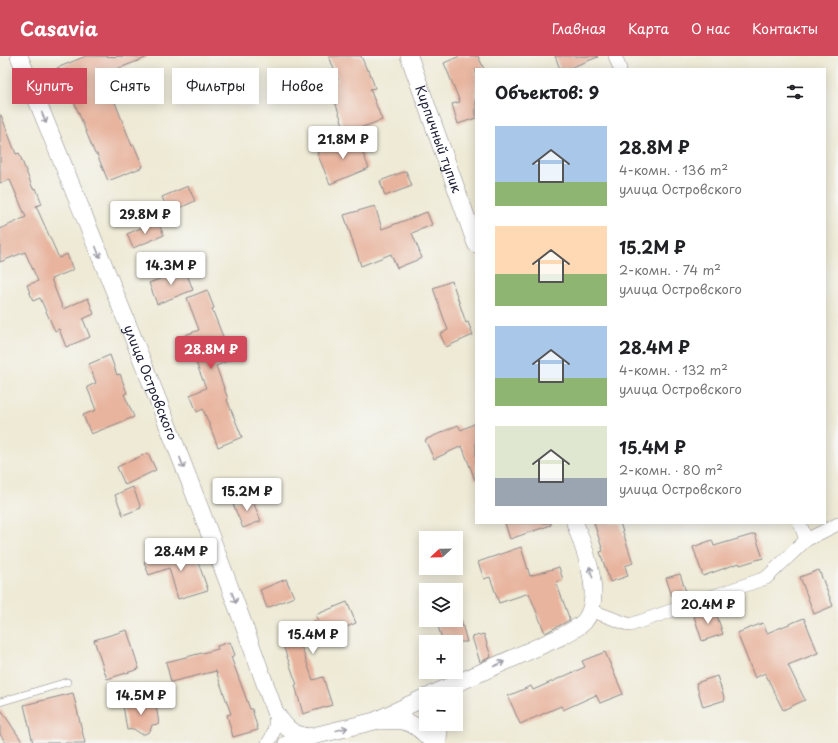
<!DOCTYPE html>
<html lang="ru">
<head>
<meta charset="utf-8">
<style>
	body { margin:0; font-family:"Playpen Sans",sans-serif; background:#f6f6f6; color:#202124; height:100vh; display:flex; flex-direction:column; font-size:15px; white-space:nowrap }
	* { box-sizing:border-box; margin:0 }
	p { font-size:13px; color:#757577 }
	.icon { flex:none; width:22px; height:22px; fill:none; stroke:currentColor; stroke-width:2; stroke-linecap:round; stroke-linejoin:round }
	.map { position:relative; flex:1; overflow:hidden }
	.side { position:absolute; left:475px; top:12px; width:351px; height:456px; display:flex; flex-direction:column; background:#fff; border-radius:0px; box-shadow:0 2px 10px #0003 }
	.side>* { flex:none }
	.top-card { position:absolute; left:12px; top:12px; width:380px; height:36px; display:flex; gap:8px }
	.needle { width:26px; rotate:248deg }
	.tools { position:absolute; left:419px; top:475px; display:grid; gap:8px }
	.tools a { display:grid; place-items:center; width:44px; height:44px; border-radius:0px; background:#fff; box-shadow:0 2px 10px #0003; font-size:20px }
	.price { position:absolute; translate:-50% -34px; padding:0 9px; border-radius:4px; background:#fff; color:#222; font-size:13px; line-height:26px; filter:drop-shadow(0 1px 2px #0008) }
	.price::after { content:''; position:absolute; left:50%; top:24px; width:12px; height:9px; margin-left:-6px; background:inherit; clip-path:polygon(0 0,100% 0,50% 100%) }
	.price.on { background:#d1495b; color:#fff }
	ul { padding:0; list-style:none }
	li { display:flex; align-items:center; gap:12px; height:100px; padding:0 20px }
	li span { display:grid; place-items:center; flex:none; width:112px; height:80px; border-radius:0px; color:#555 }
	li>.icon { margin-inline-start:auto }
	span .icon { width:48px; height:48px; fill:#fffc; stroke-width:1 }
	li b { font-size:17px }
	h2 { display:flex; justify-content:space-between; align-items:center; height:48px; padding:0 20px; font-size:17px }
	.chip { padding:0 14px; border-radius:0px; background:#fff; box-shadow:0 2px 10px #0003; font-size:14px; line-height:36px }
	.chip.on { background:#d1495b; color:#fff }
	header { display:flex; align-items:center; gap:24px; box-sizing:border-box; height:56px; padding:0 20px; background:#d1495b; color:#fff }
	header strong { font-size:19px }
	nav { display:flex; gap:22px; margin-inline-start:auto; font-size:14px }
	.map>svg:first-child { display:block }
</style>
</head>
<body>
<header>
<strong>Casavia</strong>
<nav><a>Главная</a><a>Карта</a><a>О нас</a><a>Контакты</a></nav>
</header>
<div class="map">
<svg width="838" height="687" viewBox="0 0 838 687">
	<rect width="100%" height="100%" fill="#f6f6f2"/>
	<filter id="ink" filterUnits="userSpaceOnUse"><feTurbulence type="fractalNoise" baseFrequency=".025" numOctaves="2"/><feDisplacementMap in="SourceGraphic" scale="8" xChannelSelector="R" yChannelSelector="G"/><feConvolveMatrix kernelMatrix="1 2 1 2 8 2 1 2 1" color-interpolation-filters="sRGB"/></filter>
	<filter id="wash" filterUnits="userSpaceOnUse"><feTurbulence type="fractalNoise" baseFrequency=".012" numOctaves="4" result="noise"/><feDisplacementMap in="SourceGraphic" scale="16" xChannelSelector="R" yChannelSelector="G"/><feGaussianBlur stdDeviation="0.9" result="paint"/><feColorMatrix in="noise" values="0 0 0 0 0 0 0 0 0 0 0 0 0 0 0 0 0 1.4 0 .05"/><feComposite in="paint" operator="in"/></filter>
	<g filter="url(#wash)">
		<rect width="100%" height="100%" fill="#eeead6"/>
		<g id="blocks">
			<g fill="#e8b49e">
				<path d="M 86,0 L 148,1 L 104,18 L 132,90 L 134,89 L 143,111 L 108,125 L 97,98 L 95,98 L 69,33 L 65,34 L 57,12 Z"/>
				<path d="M 329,0 L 361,0 L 367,14 L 369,14 L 375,32 L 370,33 L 382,64 L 346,77 L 335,46 L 332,47 L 325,29 L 338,24 Z"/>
				<path d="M 460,0 L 478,0 L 484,13 L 476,13 L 476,62 L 458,68 L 452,48 L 460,46 L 444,7 Z"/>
				<path d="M 555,0 L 597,0 L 598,1 L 567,13 L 560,13 Z"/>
				<path d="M 0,59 L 1,59 L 16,98 L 19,97 L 33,133 L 36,132 L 42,148 L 36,150 L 59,202 L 67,198 L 73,214 L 51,223 L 63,253 L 88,242 L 94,258 L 83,263 L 90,281 L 66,291 L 59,273 L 55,275 L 40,242 L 33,245 L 27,229 L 38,225 L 25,196 L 0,206 L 0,173 L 26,161 L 10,124 L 0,127 Z"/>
				<path d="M 356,81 L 369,112 L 330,128 L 317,97 Z"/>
				<path d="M 406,115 L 412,130 L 385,140 L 380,125 Z"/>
				<path d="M 188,130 L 195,145 L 169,157 L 162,141 Z"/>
				<path d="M 375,150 L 382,173 L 427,156 L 432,169 L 412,177 L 422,202 L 397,212 L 391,198 L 361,210 L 344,159 Z"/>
				<path d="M 157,165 L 164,179 L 133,192 L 127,178 Z"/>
				<path d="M 185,213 L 193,234 L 157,248 L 149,227 Z"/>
				<path d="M 452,225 L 466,267 L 468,266 L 473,279 L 446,291 L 440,278 L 448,274 L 433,232 Z"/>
				<path d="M 207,234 L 214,252 L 212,253 L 232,303 L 216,310 L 228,343 L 227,344 L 242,381 L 218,391 L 203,353 L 197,356 L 190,339 L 206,332 L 185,279 L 199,274 L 187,242 Z"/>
				<path d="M 110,299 L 117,319 L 120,318 L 127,337 L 124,338 L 134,361 L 91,378 L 83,359 L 96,354 L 87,331 L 96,327 L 89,308 Z"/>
				<path d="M 476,367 L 476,424 L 475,424 L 462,390 L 434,403 L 425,384 L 458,369 L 461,374 Z"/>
				<path d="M 148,397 L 156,414 L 125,429 L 117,411 Z"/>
				<path d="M 133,431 L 141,452 L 123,459 L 115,439 Z"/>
				<path d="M 251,441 L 261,465 L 243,472 L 233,448 Z"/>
				<path d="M 505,467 L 551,467 L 551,469 L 510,483 Z"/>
				<path d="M 594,467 L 620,467 L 633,507 L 625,510 L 628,520 L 610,526 L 600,496 L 603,495 Z"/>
				<path d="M 755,478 L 763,502 L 740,509 L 739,507 L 703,520 L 693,491 L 712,484 L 714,490 Z"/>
				<path d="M 521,491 L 530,520 L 559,511 L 563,524 L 556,526 L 570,564 L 545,577 L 529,537 L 499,547 L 490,521 L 484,523 L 478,506 Z"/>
				<path d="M 193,492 L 208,534 L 178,543 L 169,512 L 149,519 L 144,506 L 171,496 L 172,499 Z"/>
				<path d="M 819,514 L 833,550 L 814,558 L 800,521 Z"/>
				<path d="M 680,518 L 686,536 L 672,540 L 666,522 Z"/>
				<path d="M 286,523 L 294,541 L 267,552 L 260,534 Z"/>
				<path d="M 347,546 L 356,567 L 301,590 L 313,624 L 323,621 L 332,649 L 303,658 L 295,629 L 297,629 L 279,578 L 318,564 L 315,559 Z"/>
				<path d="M 715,554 L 723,578 L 702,585 L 694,560 Z"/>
				<path d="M 804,562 L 818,597 L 788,609 L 805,644 L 783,654 L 765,617 L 755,622 L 737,577 L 763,567 L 767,577 Z"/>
				<path d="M 436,564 L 461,564 L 467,586 L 443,586 Z"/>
				<path d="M 127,574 L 139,613 L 107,623 L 94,584 Z"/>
				<path d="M 484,578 L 491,601 L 480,606 L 472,581 Z"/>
				<path d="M 230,586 L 235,599 L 231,601 L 250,653 L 252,653 L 258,674 L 233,681 L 227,659 L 231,658 L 216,615 L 171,626 L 166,606 L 218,593 L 217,590 Z"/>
				<path d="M 605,596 L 623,638 L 600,647 L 596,639 L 563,654 L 561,650 L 520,668 L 508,640 L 531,630 L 533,634 L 585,611 L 582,605 Z"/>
				<path d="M 717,620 L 725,644 L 703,651 L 696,627 Z"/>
				<path d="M 73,637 L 85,687 L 33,687 L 24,649 Z"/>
				<path d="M 155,643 L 159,668 L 152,669 L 150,675 L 145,678 L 141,678 L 134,673 L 127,674 L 123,649 Z"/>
				<path d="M 0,652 L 23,687 L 6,687 L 0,678 Z"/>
			</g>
		</g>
	</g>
	<g filter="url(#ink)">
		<use href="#blocks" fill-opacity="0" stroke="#888688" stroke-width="1"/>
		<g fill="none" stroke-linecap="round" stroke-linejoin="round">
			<defs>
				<path id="service" d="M 0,646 L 67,626"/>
				<g id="minor">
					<path d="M 615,0 L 620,13"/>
					<path d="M 800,467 L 806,484"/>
					<path d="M 590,554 L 630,569 L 766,522 L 806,484 L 838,468"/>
					<path d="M 268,687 C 275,678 276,666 275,656"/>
					<path d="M 285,687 L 309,681"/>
				</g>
				<g id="tertiary">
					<path id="s1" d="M 19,0 C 107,217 197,434 275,656 C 285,671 290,678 309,681 L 375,665 L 426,641"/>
					<path id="s2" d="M 409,0 L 476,188"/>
					<path d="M 433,638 L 560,581 C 568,577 578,572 584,566 C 605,541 584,493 575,467"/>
					<path d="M 379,665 C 386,665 395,664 402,665 C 415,667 425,677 433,687"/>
					<path d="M 438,687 L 439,668"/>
				</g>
			</defs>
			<use href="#service" stroke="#888688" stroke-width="8"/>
			<use href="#minor" stroke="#888688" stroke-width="14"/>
			<use href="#tertiary" stroke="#888688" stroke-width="18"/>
			<use href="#service" stroke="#fff" stroke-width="7"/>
			<use href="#minor" stroke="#fff" stroke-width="13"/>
			<use href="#tertiary" stroke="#fff" stroke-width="17"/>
		</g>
		<defs><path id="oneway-shaft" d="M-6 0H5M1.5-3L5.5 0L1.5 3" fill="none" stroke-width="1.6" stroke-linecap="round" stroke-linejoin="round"/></defs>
		<g stroke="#9c9ca7">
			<use href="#oneway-shaft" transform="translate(44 62) rotate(68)"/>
			<use href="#oneway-shaft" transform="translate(98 196) rotate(68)"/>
			<use href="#oneway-shaft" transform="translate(182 407) rotate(69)"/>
			<use href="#oneway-shaft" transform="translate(591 516) rotate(-105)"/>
			<use href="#oneway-shaft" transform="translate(234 542) rotate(69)"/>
			<use href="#oneway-shaft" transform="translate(499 608) rotate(-24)"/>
			<use href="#oneway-shaft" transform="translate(342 673) rotate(-14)"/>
		</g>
	</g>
	<g text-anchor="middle" stroke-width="4" stroke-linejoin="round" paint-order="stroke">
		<g font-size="13" fill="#22223b" stroke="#f6f6f2">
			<text dy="5" stroke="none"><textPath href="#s2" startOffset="88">Кирпичный тупик</textPath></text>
			<text dy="5" stroke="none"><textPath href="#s1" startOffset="352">улица Островского</textPath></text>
		</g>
	</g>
</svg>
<div class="tools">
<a><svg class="needle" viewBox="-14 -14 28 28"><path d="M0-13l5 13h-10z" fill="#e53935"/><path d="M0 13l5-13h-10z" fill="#757577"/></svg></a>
<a><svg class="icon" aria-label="layers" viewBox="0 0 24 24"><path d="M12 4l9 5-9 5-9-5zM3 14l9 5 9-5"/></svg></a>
<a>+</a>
<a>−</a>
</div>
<b class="price" style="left:343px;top:104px">21.8M ₽</b>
<b class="price" style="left:145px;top:179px">29.8M ₽</b>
<b class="price" style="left:171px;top:230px">14.3M ₽</b>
<b class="price on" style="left:211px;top:314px">28.8M ₽</b>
<b class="price" style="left:247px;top:456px">15.2M ₽</b>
<b class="price" style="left:181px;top:516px">28.4M ₽</b>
<b class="price" style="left:708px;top:569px">20.4M ₽</b>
<b class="price" style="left:313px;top:599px">15.4M ₽</b>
<b class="price" style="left:141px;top:660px">14.5M ₽</b>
<div class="top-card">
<a class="chip on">Купить</a>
<a class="chip">Снять</a>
<a class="chip">Фильтры</a>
<a class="chip">Новое</a>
</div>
<section class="side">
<h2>Объектов: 9<svg class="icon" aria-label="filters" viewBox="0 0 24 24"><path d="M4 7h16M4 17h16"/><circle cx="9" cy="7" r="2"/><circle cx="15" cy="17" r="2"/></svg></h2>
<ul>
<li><span style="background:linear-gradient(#a9c7e8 70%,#8fb573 0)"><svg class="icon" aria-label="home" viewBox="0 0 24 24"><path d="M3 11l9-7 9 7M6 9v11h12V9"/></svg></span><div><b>28.8M ₽</b><p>4-комн. · 136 m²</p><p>улица Островского</p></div></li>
<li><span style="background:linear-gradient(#ffd9b3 60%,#8fb573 0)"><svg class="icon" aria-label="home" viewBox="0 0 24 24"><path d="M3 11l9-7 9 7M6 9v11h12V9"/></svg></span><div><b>15.2M ₽</b><p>2-комн. · 74 m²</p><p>улица Островского</p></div></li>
<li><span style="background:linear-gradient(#a9c7e8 65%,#8fb573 0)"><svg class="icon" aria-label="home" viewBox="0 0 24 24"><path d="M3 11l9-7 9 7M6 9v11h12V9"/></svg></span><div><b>28.4M ₽</b><p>4-комн. · 132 m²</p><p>улица Островского</p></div></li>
<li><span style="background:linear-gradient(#dfe7d0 65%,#9aa5b1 0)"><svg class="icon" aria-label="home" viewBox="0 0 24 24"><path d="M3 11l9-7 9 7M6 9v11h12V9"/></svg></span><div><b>15.4M ₽</b><p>2-комн. · 80 m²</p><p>улица Островского</p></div></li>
</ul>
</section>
</div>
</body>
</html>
